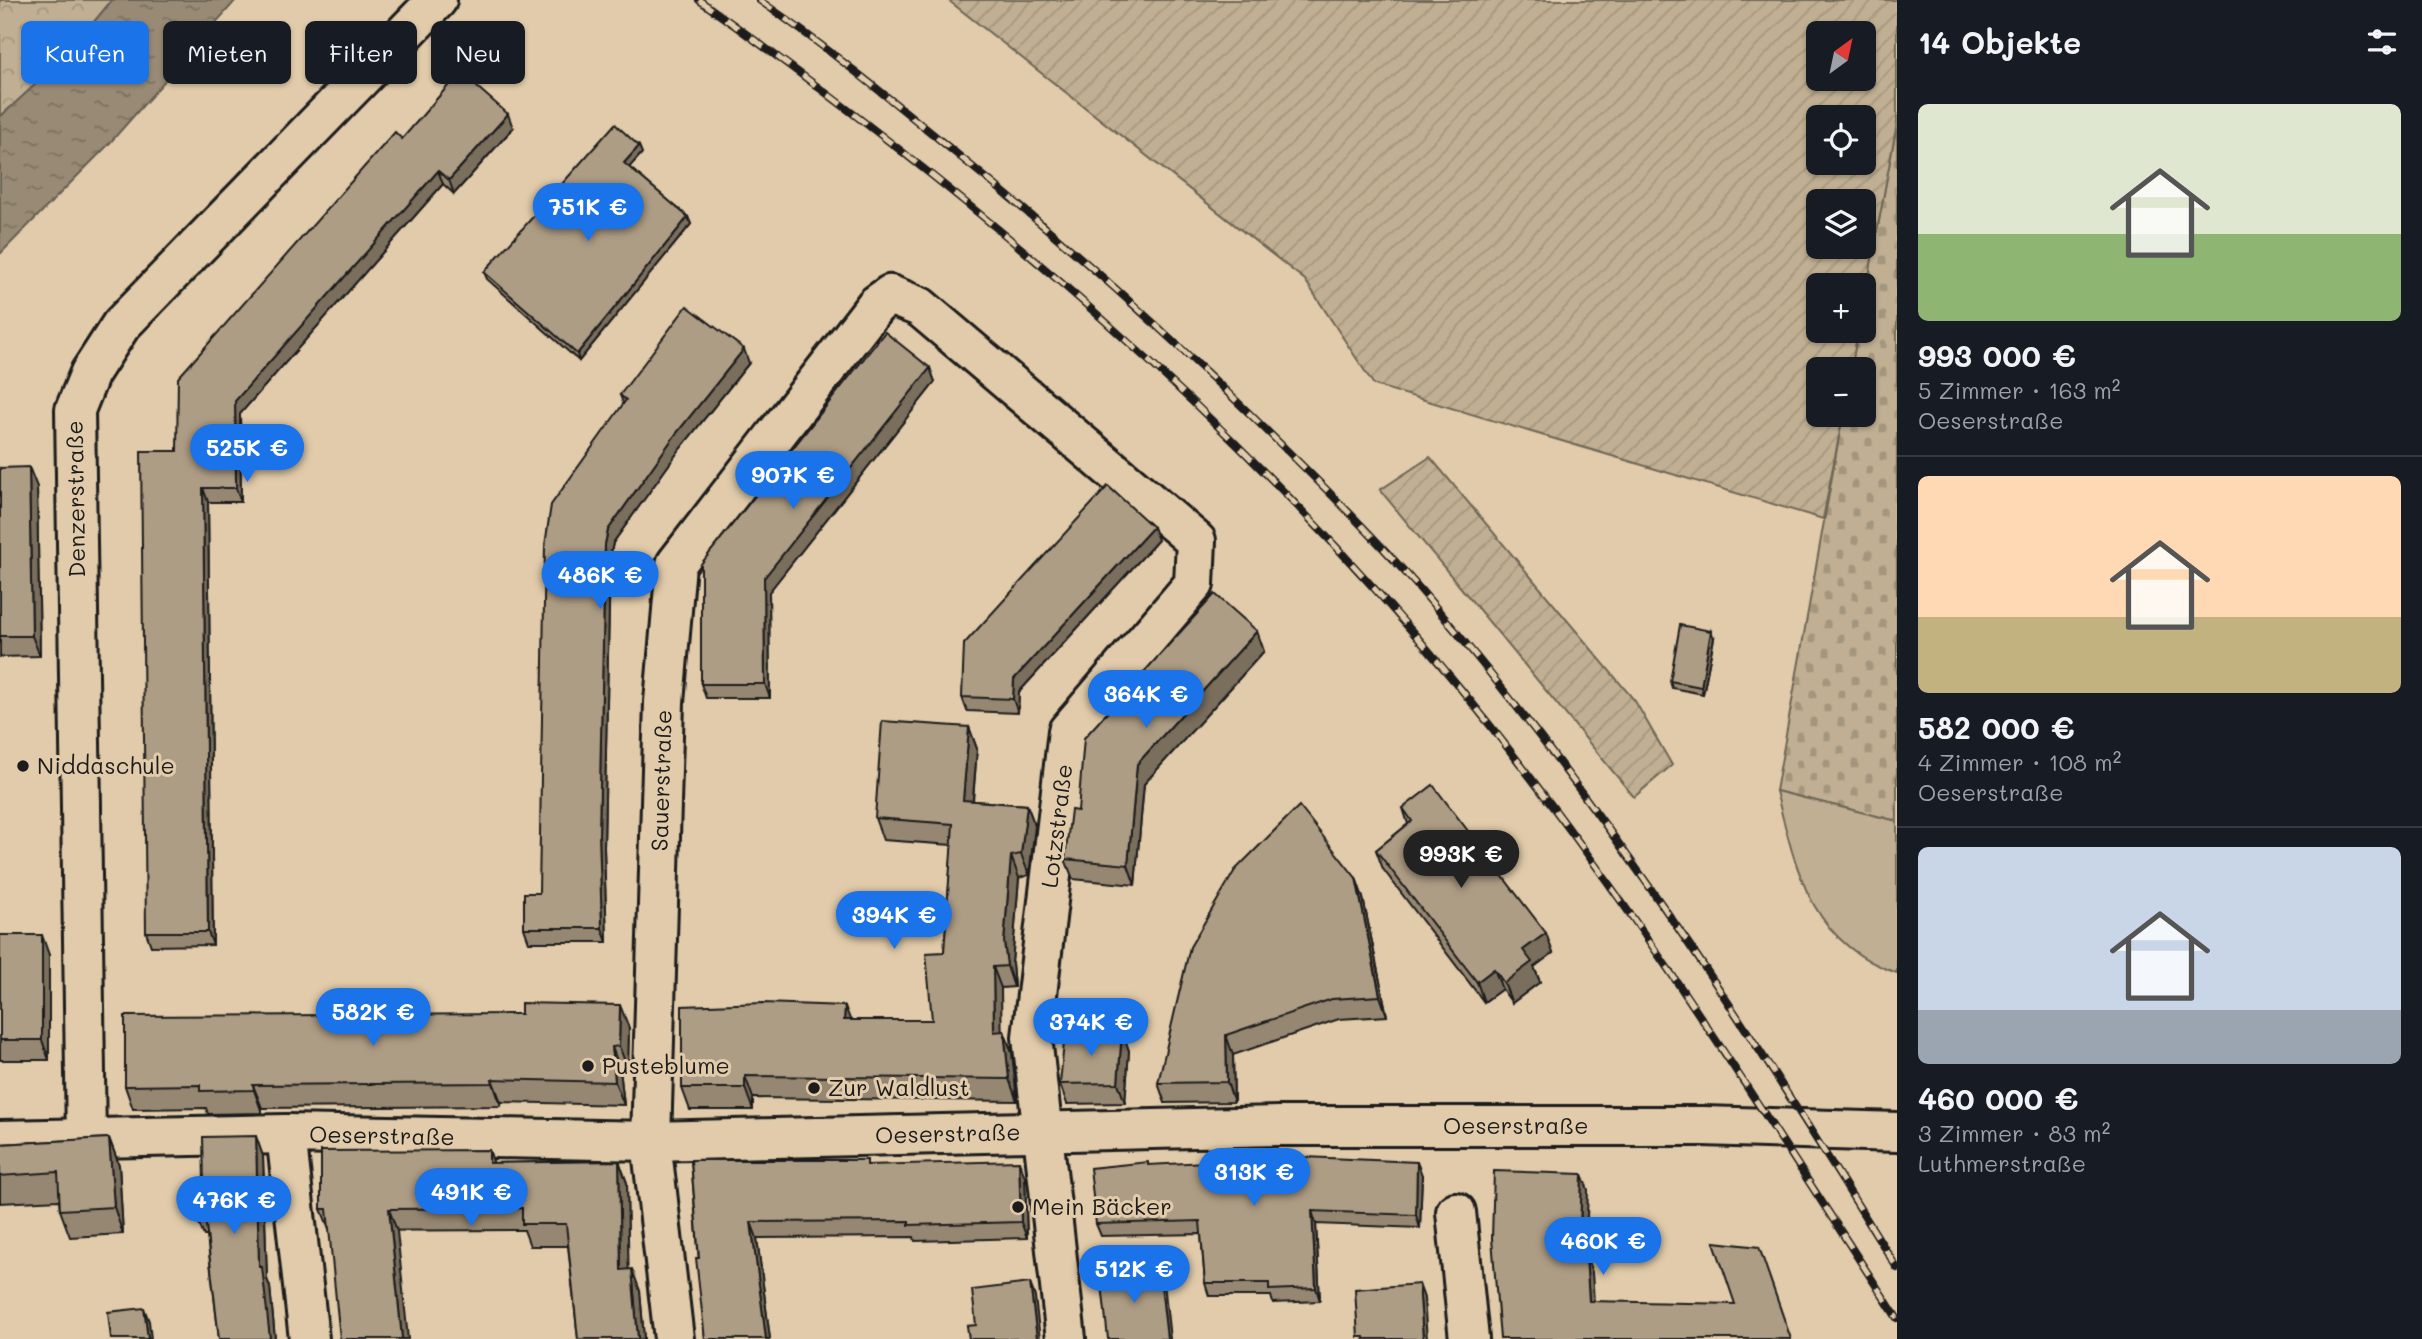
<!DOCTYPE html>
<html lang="de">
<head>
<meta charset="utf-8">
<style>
	body { margin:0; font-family:Mali,sans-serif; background:#242831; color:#f1f3f6; height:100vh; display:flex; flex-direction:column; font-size:26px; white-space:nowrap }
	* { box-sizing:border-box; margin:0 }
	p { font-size:23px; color:#9ea1a6 }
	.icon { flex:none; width:38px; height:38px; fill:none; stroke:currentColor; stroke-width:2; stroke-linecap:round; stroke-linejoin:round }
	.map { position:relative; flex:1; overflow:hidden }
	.details { display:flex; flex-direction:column; background:#171b24; width:525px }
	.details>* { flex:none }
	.top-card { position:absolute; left:21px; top:21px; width:665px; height:63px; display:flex; gap:14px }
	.needle { width:46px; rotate:33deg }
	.buttons { position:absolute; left:1806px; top:21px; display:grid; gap:14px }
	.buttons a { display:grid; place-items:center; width:70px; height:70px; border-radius:10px; background:#171b24; box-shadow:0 2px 5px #0004; font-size:35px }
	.price { position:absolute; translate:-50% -60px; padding:0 16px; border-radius:24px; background:#1a73e8; color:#fff; font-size:23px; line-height:46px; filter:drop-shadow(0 2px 4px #0008) }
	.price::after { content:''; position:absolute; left:50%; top:42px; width:21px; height:16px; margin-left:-10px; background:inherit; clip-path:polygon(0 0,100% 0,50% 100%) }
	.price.current { background:#222; color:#fff }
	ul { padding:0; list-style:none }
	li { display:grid; align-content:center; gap:14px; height:371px; padding:0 21px }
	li+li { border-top:2px solid #363941 }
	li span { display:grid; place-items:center; height:217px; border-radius:10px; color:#555 }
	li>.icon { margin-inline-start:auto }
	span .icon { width:126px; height:126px; fill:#fffc; stroke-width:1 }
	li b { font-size:30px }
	h2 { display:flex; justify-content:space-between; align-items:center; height:84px; padding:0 21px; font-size:30px }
	.pill { padding:0 24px; border-radius:10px; background:#171b24; box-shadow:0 2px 5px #0004; font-size:24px; line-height:63px }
	.pill.current { background:#1a73e8; color:#fff }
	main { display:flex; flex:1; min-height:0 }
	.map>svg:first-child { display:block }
</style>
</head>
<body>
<main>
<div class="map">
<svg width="1897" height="1339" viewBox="0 0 1897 1339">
	<defs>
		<pattern id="forest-crowns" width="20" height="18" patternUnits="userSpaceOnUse" patternTransform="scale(1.75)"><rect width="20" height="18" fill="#c0af92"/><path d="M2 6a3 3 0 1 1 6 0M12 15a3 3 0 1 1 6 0" fill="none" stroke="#a4967d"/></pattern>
		<pattern id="cemetery-stones" width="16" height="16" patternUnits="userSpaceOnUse" patternTransform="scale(1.75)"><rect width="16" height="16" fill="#c0af92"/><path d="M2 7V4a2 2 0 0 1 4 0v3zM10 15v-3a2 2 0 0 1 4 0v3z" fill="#a4967d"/></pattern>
		<pattern id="garden-furrows" width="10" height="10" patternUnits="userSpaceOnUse" patternTransform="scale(1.75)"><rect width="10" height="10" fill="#c0af92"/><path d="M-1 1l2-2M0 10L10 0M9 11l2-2" fill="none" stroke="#a4967d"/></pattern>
		<pattern id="water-ripples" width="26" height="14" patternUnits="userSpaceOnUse" patternTransform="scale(1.75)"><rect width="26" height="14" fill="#988a75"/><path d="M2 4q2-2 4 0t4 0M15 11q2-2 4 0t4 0" fill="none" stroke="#7b705f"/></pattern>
	</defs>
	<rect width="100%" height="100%" fill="#e1cbaa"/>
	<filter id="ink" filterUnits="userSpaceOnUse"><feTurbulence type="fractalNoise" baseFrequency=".0143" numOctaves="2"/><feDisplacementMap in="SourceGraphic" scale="14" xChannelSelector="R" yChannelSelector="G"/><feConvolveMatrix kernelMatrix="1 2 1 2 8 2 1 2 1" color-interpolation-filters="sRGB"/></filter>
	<g filter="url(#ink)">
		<path fill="url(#forest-crowns)" stroke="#6e6657" stroke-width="2" d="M 0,0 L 112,0 L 64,59 L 0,117 Z"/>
		<path fill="url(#cemetery-stones)" stroke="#6e6657" stroke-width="2" d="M 1897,123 L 1897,821 L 1776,791 L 1843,415 L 1864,415 L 1864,369 L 1851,369 L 1858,331 L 1864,331 L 1864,302 Z"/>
		<path fill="#c0af92" stroke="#6e6657" stroke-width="2" d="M 1776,791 L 1897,821 L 1897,973 C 1811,944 1796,870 1776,791 Z"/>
		<g fill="url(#garden-furrows)" stroke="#6e6657" stroke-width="2" fill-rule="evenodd">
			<path d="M 948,0 L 1897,0 L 1897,123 L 1864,302 L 1864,285 L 1818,285 L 1818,331 L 1858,331 L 1851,369 L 1818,369 L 1818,415 L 1843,415 L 1823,519 L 1374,385 L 1305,280 ZM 1818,33 L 1864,33 L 1864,79 L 1818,79 ZM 1818,117 L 1864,117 L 1864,163 L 1818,163 ZM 1818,201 L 1864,201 L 1864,247 L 1818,247 Z"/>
			<path d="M 1430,457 L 1635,701 L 1672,765 L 1634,797 L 1380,490 Z"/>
		</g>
		<path fill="url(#water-ripples)" stroke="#665e51" stroke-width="2" d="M 112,0 L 236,0 L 108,145 L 0,254 L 0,117 L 63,59 Z"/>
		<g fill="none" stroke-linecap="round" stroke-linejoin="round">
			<defs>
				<g id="minor">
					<path d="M 286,1134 L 309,1339"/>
					<path d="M 86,1139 L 75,410 L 90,373 L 121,325 L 437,0"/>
					<path id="s1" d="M 0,1140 L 286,1134 L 651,1141 L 1278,1126 L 1703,1126 L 1897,1132"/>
					<path d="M 1456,1212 L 1469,1339"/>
					<path id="s2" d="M 674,1339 L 651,1141 L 664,702 L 676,564 L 876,305 L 890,295 L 920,307 L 1196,541 L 1194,584 L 1068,731 L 1032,1037 L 1066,1339"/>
				</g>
			</defs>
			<use href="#minor" stroke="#1c1c1c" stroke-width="44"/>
			<use href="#minor" stroke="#e1cbaa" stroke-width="38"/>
			<defs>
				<g id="rail">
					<path d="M 699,0 C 979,199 1241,422 1460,688 C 1622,886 1758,1104 1897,1318"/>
					<path d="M 759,0 C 830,49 896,104 963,159 C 1064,241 1160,326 1253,417 C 1316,479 1381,542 1438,610 C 1611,815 1756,1040 1897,1268"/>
				</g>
			</defs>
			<use href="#rail" stroke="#1c1c1c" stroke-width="8"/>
			<use href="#rail" stroke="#e1cbaa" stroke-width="5" stroke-dasharray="16" stroke-linecap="butt"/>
		</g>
		<g fill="#968772" stroke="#1c1c1c" stroke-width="2">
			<path d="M 513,128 L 454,194 L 443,184 L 240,414 L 241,502 L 208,502 L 213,945 L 151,946 L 146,932 L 177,451 L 402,139 Z"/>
			<path d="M 642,153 L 629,167 L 688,217 L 691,224 L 579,361 L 487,279 L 484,272 Z"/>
			<path d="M 749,363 L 680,449 L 613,543 L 610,557 L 604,848 L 607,942 L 529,942 L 524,928 L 539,893 L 623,403 L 620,395 Z"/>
			<path d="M 930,368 L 935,382 L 769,592 L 770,698 L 706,698 L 701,684 Z"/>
			<path d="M 0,468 L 37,487 L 40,656 L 0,657 Z"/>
			<path d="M 1158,540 L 1019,692 L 1018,713 L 967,711 L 962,697 Z"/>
			<path d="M 1714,638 L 1703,694 L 1672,688 L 1670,681 Z"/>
			<path d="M 1264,651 L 1144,784 L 1135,885 L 1073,879 L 1065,859 L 1078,811 Z"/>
			<path d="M 969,727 L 977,749 L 973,801 L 1027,805 L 1035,826 L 1029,875 L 1019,878 L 1012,963 L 1014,987 L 1001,988 L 1001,1031 L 1004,1031 L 1012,1053 L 1017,1101 L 753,1098 L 753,1110 L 690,1110 L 682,1088 L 850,1020 L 932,1020 L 944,952 L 952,845 L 883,840 L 875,818 Z"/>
			<path d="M 1403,808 L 1553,953 L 1534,967 L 1540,982 L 1512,1003 L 1502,989 L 1484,1002 L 1383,869 L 1376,850 L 1408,824 Z"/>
			<path d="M 1356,878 L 1363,898 L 1387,1016 L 1339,1019 L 1233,1055 L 1234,1102 L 1165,1103 L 1158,1083 Z"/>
			<path d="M 0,935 L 49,955 L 49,1060 L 0,1060 Z"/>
			<path d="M 629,1028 L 628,1069 L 620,1069 L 624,1105 L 501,1102 L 501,1106 L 262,1108 L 262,1113 L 208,1114 L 206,1108 L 133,1109 L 125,1086 Z"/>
			<path d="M 1122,1031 L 1129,1051 L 1125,1103 L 1067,1104 L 1060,1084 Z"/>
			<path d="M 109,1138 L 119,1165 L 123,1234 L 70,1237 L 60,1210 L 59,1200 L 0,1203 L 0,1144 Z"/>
			<path d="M 489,1150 L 493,1163 L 619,1161 L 627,1183 L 628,1270 L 640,1291 L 644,1339 L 578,1339 L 568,1246 L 530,1246 L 524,1230 L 330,1231 L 321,1209 Z"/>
			<path d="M 263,1156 L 267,1279 L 270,1287 L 275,1339 L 219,1339 L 207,1236 L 204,1236 L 196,1216 L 204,1183 Z"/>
			<path d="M 691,1160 L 869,1165 L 1025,1177 L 1027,1238 L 915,1241 L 914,1237 L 757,1238 L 770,1339 L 705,1339 Z"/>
			<path d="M 1149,1165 L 1422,1175 L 1420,1228 L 1316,1224 L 1320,1301 L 1273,1303 L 1271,1296 L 1209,1296 L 1205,1283 L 1201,1234 L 1101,1236 L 1096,1224 Z"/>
		</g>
		<g fill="#7a6e5d" stroke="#1c1c1c" stroke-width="2">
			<path d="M 508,114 L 513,128 L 454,194 L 449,180 Z"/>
			<path d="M 639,146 L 642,153 L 627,170 L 624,163 Z"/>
			<path d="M 438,171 L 443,184 L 240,414 L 241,502 L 236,488 L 235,401 Z"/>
			<path d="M 688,217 L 691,224 L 579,361 L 577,354 Z"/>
			<path d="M 744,349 L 749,363 L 680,449 L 613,543 L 610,557 L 604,848 L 607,942 L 602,928 L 599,834 L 605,544 L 608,530 L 675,435 Z"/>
			<path d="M 930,368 L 935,382 L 769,592 L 770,698 L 765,684 L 764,578 Z"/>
			<path d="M 29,467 L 37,487 L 40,656 L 32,636 Z"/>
			<path d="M 203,488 L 208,502 L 213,945 L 208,932 Z"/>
			<path d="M 1153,527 L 1158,540 L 1019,692 L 1018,713 L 1013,699 L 1014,679 Z"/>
			<path d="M 1257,631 L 1264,651 L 1144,784 L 1135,885 L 1128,865 L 1137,764 Z"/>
			<path d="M 1711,631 L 1714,638 L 1703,694 L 1701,687 Z"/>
			<path d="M 969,727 L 977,749 L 971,821 L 963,800 Z"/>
			<path d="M 1027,805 L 1035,826 L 1029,875 L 1021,854 Z"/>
			<path d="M 1011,856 L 1019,878 L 1012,963 L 1014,987 L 1007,966 L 1004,942 Z"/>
			<path d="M 1356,878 L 1363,898 L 1387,1016 L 1380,996 Z"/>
			<path d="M 1546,933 L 1553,953 L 1534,967 L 1540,982 L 1512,1003 L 1504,983 L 1523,950 Z"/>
			<path d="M 42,935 L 49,955 L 49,1060 L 42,1040 Z"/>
			<path d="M 993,967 L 1001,988 L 1002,1053 L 994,1032 Z"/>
			<path d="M 1494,969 L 1502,989 L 1484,1002 L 1477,982 Z"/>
			<path d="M 620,1005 L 629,1028 L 628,1069 L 619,1046 Z"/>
			<path d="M 845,1006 L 853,1027 L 844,1020 Z"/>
			<path d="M 1004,1031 L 1012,1053 L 1017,1101 L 1009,1079 Z"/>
			<path d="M 1122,1031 L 1129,1051 L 1125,1103 L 1118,1083 Z"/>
			<path d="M 1226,1035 L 1233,1055 L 1234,1102 L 1227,1082 Z"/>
			<path d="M 612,1047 L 620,1069 L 624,1105 L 615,1082 Z"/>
			<path d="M 745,1076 L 753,1098 L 753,1110 L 745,1088 Z"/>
			<path d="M 492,1079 L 501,1102 L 501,1106 L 493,1083 Z"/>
			<path d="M 253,1085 L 262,1108 L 262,1113 L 254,1090 Z"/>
			<path d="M 256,1136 L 263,1156 L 267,1279 L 270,1287 L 275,1339 L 270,1339 L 259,1267 Z"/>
			<path d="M 109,1138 L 119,1165 L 123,1234 L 114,1207 Z"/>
			<path d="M 489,1150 L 497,1172 L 489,1163 Z"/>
			<path d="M 619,1161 L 627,1183 L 629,1292 L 621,1270 Z"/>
			<path d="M 1019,1161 L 1025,1177 L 1027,1238 L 1021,1222 Z"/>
			<path d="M 1417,1162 L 1422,1175 L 1420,1228 L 1416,1215 Z"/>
			<path d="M 1582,1174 L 1588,1190 L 1585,1272 L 1579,1256 Z"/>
			<path d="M 389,1209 L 397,1231 L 408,1339 L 402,1339 Z"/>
			<path d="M 1312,1211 L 1316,1224 L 1320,1301 L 1316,1288 Z"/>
			<path d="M 751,1222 L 757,1238 L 770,1339 L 766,1339 Z"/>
			<path d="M 1586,1256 L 1592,1272 L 1595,1317 L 1589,1301 Z"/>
			<path d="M 1159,1268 L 1164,1282 L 1170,1339 L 1167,1339 Z"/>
			<path d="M 632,1269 L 640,1291 L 644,1339 L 638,1339 Z"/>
			<path d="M 1030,1283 L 1035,1297 L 1040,1339 L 1037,1339 Z"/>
			<path d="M 1419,1284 L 1424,1298 L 1427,1339 L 1423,1339 Z"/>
			<path d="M 144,1308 L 149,1321 L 151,1339 L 148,1339 Z"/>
		</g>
		<g fill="#ae9d85" stroke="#1c1c1c" stroke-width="2">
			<path d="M 460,72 L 508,114 L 449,180 L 438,171 L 235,401 L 236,488 L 203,488 L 208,932 L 146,932 L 141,451 L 177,451 L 178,378 L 395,132 L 402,139 Z"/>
			<path d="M 615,124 L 639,146 L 624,163 L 688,217 L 577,354 L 484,272 Z"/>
			<path d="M 687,306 L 744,349 L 675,435 L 608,530 L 605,544 L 599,834 L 602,928 L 524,928 L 524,893 L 539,893 L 545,545 L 551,505 L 626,400 L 620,395 Z"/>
			<path d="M 885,332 L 930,368 L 764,578 L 765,684 L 701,684 L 701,564 Z"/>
			<path d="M 29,467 L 32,636 L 0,636 L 0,468 Z"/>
			<path d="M 1108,486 L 1153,527 L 1014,679 L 1013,699 L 962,697 L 964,644 Z"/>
			<path d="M 1215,594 L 1257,631 L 1137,764 L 1128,865 L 1065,859 L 1071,810 L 1078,811 L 1084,738 Z"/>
			<path d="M 1680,625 L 1711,631 L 1701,687 L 1670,681 Z"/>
			<path d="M 882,721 L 969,727 L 963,800 L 1027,805 L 1021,854 L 1011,856 L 1004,942 L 1007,966 L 993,967 L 994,1032 L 1004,1031 L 1009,1079 L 745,1076 L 745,1088 L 682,1088 L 682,1006 L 763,1003 L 845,1006 L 844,1020 L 932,1020 L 926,953 L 944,952 L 953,824 L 875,818 Z"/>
			<path d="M 1433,785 L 1546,933 L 1523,950 L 1532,962 L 1504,983 L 1494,969 L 1477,982 L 1376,850 L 1412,821 L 1403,808 Z"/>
			<path d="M 1299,806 L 1356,878 L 1380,996 L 1332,999 L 1226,1035 L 1227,1082 L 1158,1083 L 1190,947 L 1235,870 Z"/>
			<rect x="0" y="935" width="42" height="105"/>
			<path d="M 521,1003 L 620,1005 L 619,1046 L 612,1047 L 615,1082 L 492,1079 L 493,1083 L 253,1085 L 254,1090 L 200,1091 L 200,1085 L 125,1086 L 125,1016 L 521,1014 Z"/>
			<path d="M 1122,1031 L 1118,1083 L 1060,1084 L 1065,1032 Z"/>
			<path d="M 256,1136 L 259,1267 L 262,1267 L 270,1339 L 219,1339 L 205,1216 L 196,1216 L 195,1183 L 204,1183 L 203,1137 Z"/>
			<path d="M 109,1138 L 114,1207 L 60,1210 L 58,1172 L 0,1176 L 0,1144 Z"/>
			<path d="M 489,1150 L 489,1163 L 619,1161 L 621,1270 L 632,1269 L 638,1339 L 578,1339 L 566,1224 L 522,1224 L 522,1208 L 389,1209 L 402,1339 L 340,1339 L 327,1209 L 321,1209 L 321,1151 Z"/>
			<path d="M 1305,1157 L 1417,1162 L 1416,1215 L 1312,1211 L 1316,1288 L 1269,1290 L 1269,1283 L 1205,1283 L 1200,1221 L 1096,1224 L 1090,1168 L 1148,1162 L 1148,1165 Z"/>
			<path d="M 691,1160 L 867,1160 L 867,1165 L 1019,1161 L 1021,1222 L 909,1225 L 909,1221 L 751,1222 L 766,1339 L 705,1339 L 696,1258 L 699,1258 Z"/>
			<path d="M 1494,1171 L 1582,1174 L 1579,1256 L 1586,1256 L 1589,1301 L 1735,1304 L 1714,1242 L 1759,1247 L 1791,1339 L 1500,1339 L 1492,1238 Z"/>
			<path d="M 1159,1268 L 1167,1339 L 1108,1339 L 1101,1275 Z"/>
			<path d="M 1030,1283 L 1037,1339 L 969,1339 L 967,1326 L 976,1325 L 972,1290 Z"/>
			<path d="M 1419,1284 L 1423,1339 L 1364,1339 L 1364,1337 L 1358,1337 L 1355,1289 Z"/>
			<path d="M 144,1308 L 148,1339 L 111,1339 L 108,1312 Z"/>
		</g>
	</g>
	<g fill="#1c1c1c" stroke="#e1cbaa" stroke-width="2.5">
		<circle cx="23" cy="766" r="7"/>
		<circle cx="588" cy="1066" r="7"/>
		<circle cx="814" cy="1088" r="7"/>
		<circle cx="1018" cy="1207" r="7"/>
	</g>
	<g text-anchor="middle" stroke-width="6" stroke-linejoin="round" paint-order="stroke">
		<g font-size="23" fill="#1c1c1c" stroke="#e1cbaa">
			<text transform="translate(76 499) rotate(-91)" y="8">Denzerstraße</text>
			<text dy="8" stroke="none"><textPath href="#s2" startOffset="560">Sauerstraße</textPath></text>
			<text transform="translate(1057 826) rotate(-83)" y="8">Lotzstraße</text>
			<text dy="8" stroke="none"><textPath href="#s1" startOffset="1516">Oeserstraße</textPath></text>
			<text dy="8" stroke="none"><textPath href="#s1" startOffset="948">Oeserstraße</textPath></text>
			<text dy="8" stroke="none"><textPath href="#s1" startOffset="382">Oeserstraße</textPath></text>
		</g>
		<g font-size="23" fill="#1c1c1c" stroke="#e1cbaa" text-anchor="start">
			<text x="37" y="774">Niddaschule</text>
			<text x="602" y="1074">Pusteblume</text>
			<text x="828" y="1096">Zur Waldlust</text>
			<text x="1032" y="1215">Mein Bäcker</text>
		</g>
	</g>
</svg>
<div class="buttons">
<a><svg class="needle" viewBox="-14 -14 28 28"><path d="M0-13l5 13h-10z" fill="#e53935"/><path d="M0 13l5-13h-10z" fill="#9ea1a6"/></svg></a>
<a><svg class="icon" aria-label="locate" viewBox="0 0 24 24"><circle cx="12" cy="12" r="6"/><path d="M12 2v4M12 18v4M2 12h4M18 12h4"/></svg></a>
<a><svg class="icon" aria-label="layers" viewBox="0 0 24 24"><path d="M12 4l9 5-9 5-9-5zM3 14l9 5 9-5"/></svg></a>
<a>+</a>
<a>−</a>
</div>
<b class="price" style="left:588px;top:243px">751K €</b>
<b class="price" style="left:247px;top:484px">525K €</b>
<b class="price" style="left:793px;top:511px">907K €</b>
<b class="price" style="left:600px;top:611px">486K €</b>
<b class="price" style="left:1146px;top:730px">364K €</b>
<b class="price current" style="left:1461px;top:890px">993K €</b>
<b class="price" style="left:894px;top:951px">394K €</b>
<b class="price" style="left:373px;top:1048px">582K €</b>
<b class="price" style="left:1091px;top:1058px">374K €</b>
<b class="price" style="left:1254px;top:1208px">313K €</b>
<b class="price" style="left:471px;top:1228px">491K €</b>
<b class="price" style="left:234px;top:1236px">476K €</b>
<b class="price" style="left:1603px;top:1277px">460K €</b>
<b class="price" style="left:1134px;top:1305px">512K €</b>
<div class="top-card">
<a class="pill current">Kaufen</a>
<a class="pill">Mieten</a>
<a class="pill">Filter</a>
<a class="pill">Neu</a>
</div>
</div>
<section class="details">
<h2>14 Objekte<svg class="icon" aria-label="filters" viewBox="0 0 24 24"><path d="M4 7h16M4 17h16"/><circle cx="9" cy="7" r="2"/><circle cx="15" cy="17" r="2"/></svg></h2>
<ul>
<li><span style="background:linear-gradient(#dfe7d0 60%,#8fb573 0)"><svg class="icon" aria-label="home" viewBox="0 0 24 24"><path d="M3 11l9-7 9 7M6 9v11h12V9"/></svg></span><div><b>993 000 €</b><p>5 Zimmer · 163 m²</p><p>Oeserstraße</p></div></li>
<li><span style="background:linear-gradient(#ffd9b3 65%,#c2b280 0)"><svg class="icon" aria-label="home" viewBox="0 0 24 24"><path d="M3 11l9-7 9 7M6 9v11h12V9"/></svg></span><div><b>582 000 €</b><p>4 Zimmer · 108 m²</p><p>Oeserstraße</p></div></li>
<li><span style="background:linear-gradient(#c9d6e8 75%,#9aa5b1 0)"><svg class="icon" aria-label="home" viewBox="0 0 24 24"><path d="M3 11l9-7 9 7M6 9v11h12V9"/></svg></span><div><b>460 000 €</b><p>3 Zimmer · 83 m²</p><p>Luthmerstraße</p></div></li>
</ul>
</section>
</main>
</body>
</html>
